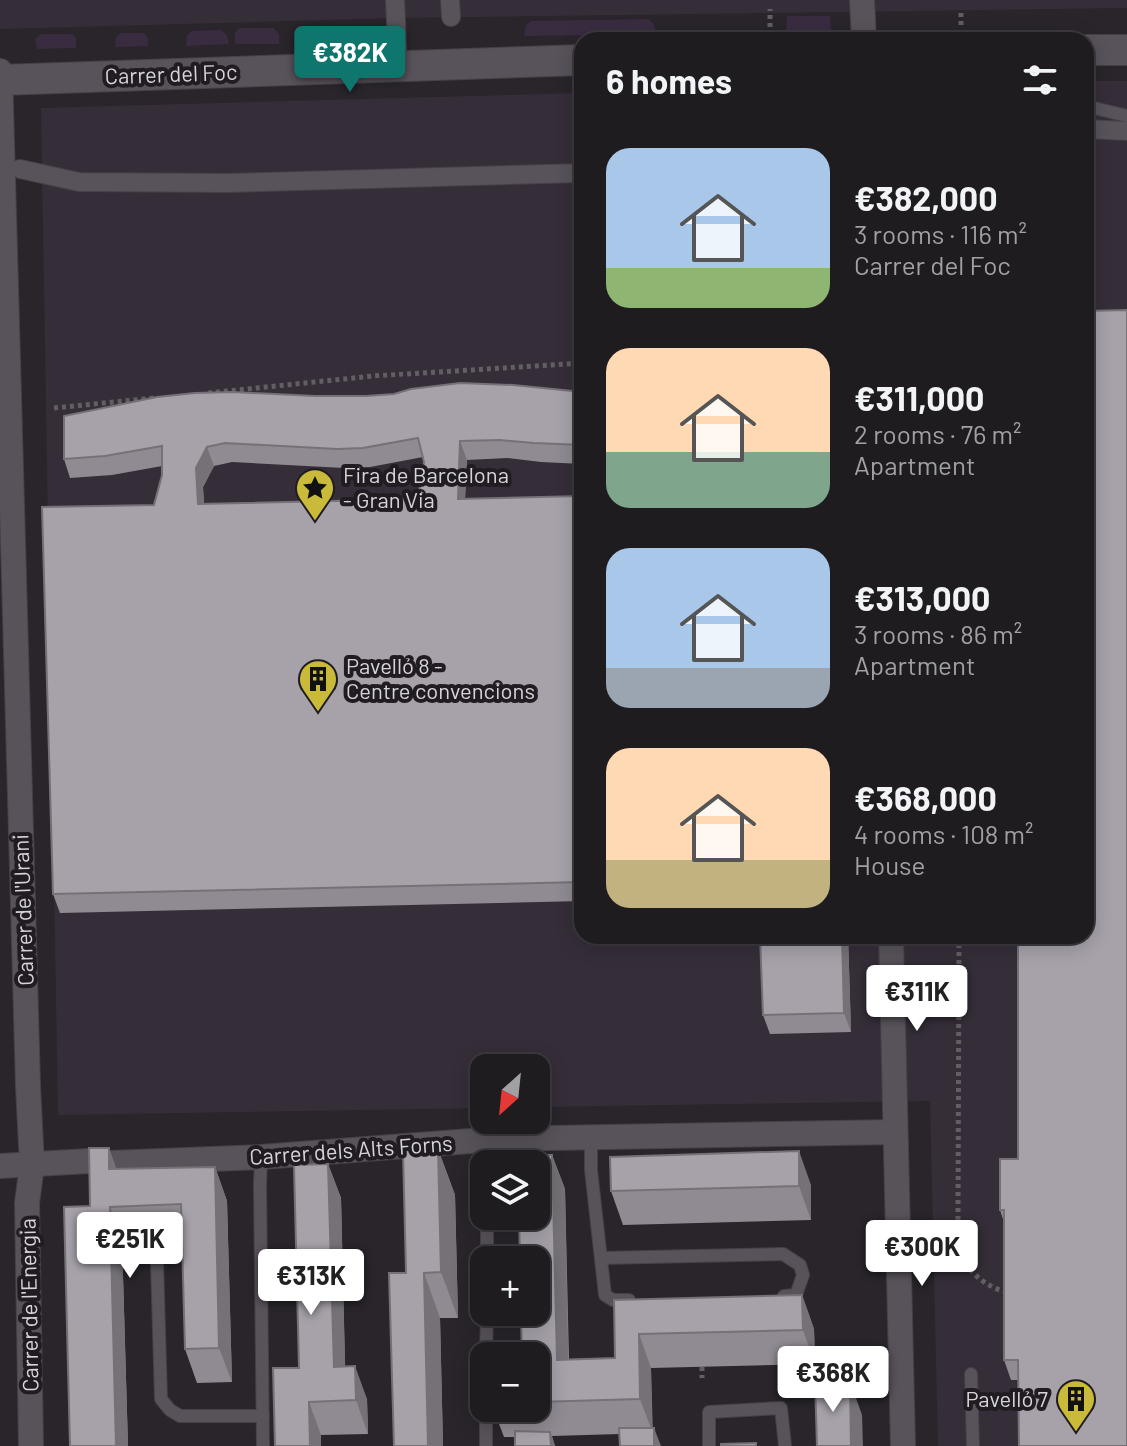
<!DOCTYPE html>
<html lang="en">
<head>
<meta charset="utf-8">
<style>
	body { margin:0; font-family:Barlow,sans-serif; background:#272529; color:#f1f3f6; height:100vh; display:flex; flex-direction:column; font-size:30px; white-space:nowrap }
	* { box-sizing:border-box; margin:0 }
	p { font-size:26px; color:#a1a1a5 }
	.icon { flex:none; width:44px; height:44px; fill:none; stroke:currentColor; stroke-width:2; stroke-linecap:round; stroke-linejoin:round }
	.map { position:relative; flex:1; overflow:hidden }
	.panel { position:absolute; left:574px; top:32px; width:520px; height:912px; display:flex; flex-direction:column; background:#1f1c20; border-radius:24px; box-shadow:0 4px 20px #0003,0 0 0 2px #3c3a3e }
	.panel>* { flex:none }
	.needle { width:52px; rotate:207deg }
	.tools { position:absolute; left:470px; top:1054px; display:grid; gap:16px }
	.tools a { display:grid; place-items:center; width:80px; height:80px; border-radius:16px; background:#1f1c20; box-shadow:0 4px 20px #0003,0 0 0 2px #3c3a3e; font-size:40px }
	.price { position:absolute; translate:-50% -68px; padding:0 18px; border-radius:8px; background:#fff; color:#222; font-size:26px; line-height:52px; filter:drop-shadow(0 2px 4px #0008) }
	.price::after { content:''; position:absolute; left:50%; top:48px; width:24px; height:18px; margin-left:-12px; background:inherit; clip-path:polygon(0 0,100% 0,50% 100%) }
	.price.selected { background:#0f766e; color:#fff }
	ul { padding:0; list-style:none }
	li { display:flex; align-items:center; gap:24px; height:200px; padding:0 32px }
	li span { display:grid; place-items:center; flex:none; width:224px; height:160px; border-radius:24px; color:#555 }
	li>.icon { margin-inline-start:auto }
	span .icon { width:96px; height:96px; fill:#fffc; stroke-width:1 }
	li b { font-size:34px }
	h2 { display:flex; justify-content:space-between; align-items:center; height:96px; padding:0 32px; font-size:34px }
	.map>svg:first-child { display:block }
</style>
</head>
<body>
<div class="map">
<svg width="1127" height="1446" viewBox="0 0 1127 1446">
	<rect width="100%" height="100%" fill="#29252b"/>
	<g fill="#352e39">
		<path d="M 0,0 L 1127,0 L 1127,8 L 396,18 L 0,29 Z"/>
		<path d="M 1086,81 L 1127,81 L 1127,1446 L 938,1446 L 930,1101 L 536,1107 L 536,1068 L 484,1068 L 484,1108 L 58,1115 L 41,108 L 582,93 L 582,936 L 1086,936 Z"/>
	</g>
	<g fill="#392c41">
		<path d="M 787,16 L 830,16 L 831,31 L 786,31 Z"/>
		<path d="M 648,19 L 654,24 L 656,34 L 524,36 L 526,26 L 531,21 Z"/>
		<path d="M 373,26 L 378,31 L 379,41 L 311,43 L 312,32 L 318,27 Z"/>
		<path d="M 239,28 L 274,28 L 279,35 L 279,44 L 235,44 L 235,33 Z"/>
		<path d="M 221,30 L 227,35 L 229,44 L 186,46 L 187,36 L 192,31 Z"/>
		<path d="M 121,33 L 144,33 L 148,38 L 148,46 L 115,47 L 116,37 Z"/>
		<path d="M 41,34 L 72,34 L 76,38 L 76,48 L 37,49 L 35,39 Z"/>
	</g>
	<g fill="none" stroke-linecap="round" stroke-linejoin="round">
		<defs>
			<g id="service">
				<path d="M 1086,106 L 1127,116"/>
				<path d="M 591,1137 L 591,1170 L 605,1295 L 613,1300 L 629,1300"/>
				<path d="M 261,1157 L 260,1185 L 263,1446"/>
				<path d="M 491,1164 L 497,1139"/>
				<path d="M 601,1258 L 783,1254 L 800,1265 L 803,1275 L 796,1295 L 784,1296"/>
				<path d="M 487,1260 L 487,1216"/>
				<path d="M 157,1262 L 161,1399 L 170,1410 L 180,1416 L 263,1416"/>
				<path d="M 486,1356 L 487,1312"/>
				<path d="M 971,1374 L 973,1446"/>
				<path d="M 486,1446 L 486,1408"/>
				<path d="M 709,1446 L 709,1412 L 781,1408 L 785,1446"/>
			</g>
			<g id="pedestrian">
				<path d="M 395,0 L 398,65"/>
				<path d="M 450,0 L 451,17"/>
				<path d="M 1086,129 L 1127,131"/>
				<path d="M 20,169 L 79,182 L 228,183 L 582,173"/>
			</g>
			<g id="minor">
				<path d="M 862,0 L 864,40"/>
				<path d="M 0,71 L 28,1086 L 32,1165 L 27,1203 L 31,1446"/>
				<path d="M 891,936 L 903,1446"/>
				<path d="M 0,1166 L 89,1161 L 110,1163 L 261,1157 L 497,1139 L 895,1132"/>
			</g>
			<g id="tertiary">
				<path d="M 1086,50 L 1127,50"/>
				<path d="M 0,80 L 582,60"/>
			</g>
		</defs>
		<use href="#service" stroke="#454147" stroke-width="14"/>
		<use href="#pedestrian" stroke="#454147" stroke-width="20"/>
		<use href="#minor" stroke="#454147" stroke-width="26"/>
		<use href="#tertiary" stroke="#454147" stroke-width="32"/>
		<g stroke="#625e63" stroke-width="5" stroke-dasharray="4 4" stroke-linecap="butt">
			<path d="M 961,25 L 961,13"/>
			<path d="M 770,27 L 770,9"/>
			<path d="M 208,393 L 373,376 L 582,363"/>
			<path d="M 54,408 L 154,398"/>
			<path d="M 959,936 L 958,1217 C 958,1227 958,1239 960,1249 C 965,1272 989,1289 1010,1293"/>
			<path d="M 702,1367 L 702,1378"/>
		</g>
		<use href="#service" stroke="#58535a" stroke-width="12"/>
		<use href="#pedestrian" stroke="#58535a" stroke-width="18"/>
		<use href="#minor" stroke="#58535a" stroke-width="24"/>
		<use href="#tertiary" stroke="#58535a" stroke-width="30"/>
	</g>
	<g fill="#908b92" fill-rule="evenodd">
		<path d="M 582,392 L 582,464 L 541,462 L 507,458 L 467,460 L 465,499 L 582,496 L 582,901 L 60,913 L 53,894 L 162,475 L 162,466 L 112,475 L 70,478 L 64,459 L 315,396 ZM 423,457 L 424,462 L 418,499 L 204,504 L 203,487 L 214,466 L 232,462 L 344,468 L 370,467 Z"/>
		<path d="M 848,936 L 851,1032 L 770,1034 L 763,1015 Z"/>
		<path d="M 109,1148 L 116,1169 L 215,1167 L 227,1201 L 232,1382 L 197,1383 L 185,1349 L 182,1239 L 122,1241 L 128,1446 L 70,1446 L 90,1206 Z"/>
		<path d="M 438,1149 L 455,1195 L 458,1318 L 440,1318 L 443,1446 L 394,1446 L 406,1273 Z"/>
		<path d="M 552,1155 L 565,1189 L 569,1359 L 615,1358 L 614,1300 L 802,1295 L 814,1329 L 815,1364 L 651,1368 L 652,1428 L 620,1434 L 552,1436 L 555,1446 L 515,1446 L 515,1437 L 504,1437 L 493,1408 L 536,1408 L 536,1356 Z"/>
		<path d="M 1018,1159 L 1018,1380 L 1011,1380 L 1004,1360 L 1004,1222 L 1000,1210 Z"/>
		<path d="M 328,1164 L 341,1198 L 345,1366 L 367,1399 L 368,1434 L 321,1435 L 321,1446 L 275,1446 L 299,1368 Z"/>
		<path d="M 811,1185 L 811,1220 L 623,1225 L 611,1191 Z"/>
	</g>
	<g fill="#757177">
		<path d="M 460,441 L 467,460 L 464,518 L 458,499 Z"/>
		<path d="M 207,447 L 214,466 L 203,487 L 205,523 L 198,504 L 196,468 Z"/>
		<path d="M 842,936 L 848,936 L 851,1032 L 844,1013 Z"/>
		<path d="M 109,1148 L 121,1182 L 109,1169 Z"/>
		<path d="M 438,1149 L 455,1195 L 458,1318 L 441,1272 Z"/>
		<path d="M 799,1151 L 811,1185 L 811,1220 L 799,1186 Z"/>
		<path d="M 552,1155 L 565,1189 L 569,1394 L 557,1360 Z"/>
		<path d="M 328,1164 L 341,1198 L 346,1400 L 334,1367 Z"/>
		<path d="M 215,1167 L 227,1201 L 232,1382 L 219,1348 Z"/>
		<path d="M 110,1207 L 122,1241 L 128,1446 L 116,1446 Z"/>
		<path d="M 424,1273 L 440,1318 L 443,1446 L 428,1446 Z"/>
		<path d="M 802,1295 L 814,1329 L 815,1364 L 803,1330 Z"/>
		<path d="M 639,1334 L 651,1368 L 653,1434 L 640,1399 Z"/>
		<path d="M 355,1366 L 367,1399 L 368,1434 L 356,1400 Z"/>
		<path d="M 850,1381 L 862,1415 L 863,1446 L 851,1446 Z"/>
		<path d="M 309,1402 L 321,1435 L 321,1446 L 310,1446 Z"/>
		<path d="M 654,1428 L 661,1446 L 654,1446 Z"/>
		<path d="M 550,1432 L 555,1446 L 551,1446 Z"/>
	</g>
	<g fill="#a7a2aa" stroke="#757177" stroke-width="2" fill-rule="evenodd">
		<path d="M 1127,310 L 1127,1446 L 1019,1446 L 1018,1360 L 1004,1360 L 1004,1210 L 1000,1210 L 1000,1159 L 1018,1159 L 1018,936 L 1086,936 L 1086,311 Z"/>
		<path d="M 460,383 L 513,385 L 582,392 L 582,445 L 534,443 L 500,440 L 460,441 L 458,499 L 582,496 L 582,882 L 53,894 L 42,507 L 154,505 L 162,475 L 162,446 L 105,456 L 64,459 L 64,416 L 157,397 L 195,393 L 232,392 L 315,396 L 366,396 L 394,394 L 411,389 ZM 418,438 L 424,462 L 418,499 L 198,504 L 196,468 L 207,447 L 225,443 L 337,449 L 363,448 Z"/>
		<path d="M 760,936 L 842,936 L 844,1013 L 763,1015 Z"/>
		<path d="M 89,1148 L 109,1148 L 109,1169 L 215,1167 L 219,1348 L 185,1349 L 181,1204 L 110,1207 L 116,1446 L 70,1446 L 64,1207 L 90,1206 Z"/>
		<path d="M 438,1149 L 441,1272 L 424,1273 L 428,1446 L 394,1446 L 389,1273 L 406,1273 L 403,1150 Z"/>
		<path d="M 799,1151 L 799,1186 L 611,1191 L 610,1157 Z"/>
		<path d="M 518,1155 L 552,1155 L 557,1360 L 615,1358 L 614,1300 L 802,1295 L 803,1330 L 639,1334 L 640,1399 L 536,1402 L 536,1356 L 522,1356 L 521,1312 L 536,1312 L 536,1260 L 520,1260 L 519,1216 L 536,1216 L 536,1164 L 518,1164 Z"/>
		<path d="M 328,1164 L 334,1367 L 355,1366 L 356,1400 L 309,1402 L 310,1446 L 275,1446 L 273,1368 L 299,1368 L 294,1165 Z"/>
		<path d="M 850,1381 L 851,1446 L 817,1446 L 815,1382 Z"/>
		<path d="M 619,1428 L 654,1428 L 654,1446 L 620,1446 Z"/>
		<path d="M 515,1431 L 550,1432 L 551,1446 L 515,1446 Z"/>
		<path d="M 756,1443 L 756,1446 L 721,1446 L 721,1444 Z"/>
	</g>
	<defs>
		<symbol id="sight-pin" viewBox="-11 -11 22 30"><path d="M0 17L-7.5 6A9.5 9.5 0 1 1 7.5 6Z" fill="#c9ba3a" stroke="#201c22"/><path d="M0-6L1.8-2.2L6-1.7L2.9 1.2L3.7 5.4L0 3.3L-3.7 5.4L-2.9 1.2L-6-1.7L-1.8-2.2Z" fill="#111"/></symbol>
		<symbol id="building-pin" viewBox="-11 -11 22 30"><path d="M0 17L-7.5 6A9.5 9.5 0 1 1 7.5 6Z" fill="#c9ba3a" stroke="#201c22"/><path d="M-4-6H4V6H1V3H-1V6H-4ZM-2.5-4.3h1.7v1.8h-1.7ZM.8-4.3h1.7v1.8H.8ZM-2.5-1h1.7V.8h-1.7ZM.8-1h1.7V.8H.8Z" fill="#111"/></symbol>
	</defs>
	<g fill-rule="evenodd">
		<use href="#sight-pin" x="293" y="466" width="44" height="60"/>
		<use href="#building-pin" x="296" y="657" width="44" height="60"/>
		<use href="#building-pin" x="1054" y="1377" width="44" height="60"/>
	</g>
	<g text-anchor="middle" stroke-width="8" stroke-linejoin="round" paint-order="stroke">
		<g font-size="22" fill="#d7d4d8" stroke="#201c22">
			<text transform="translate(171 74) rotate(-2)" y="8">Carrer del Foc</text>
			<text transform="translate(23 910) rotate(-92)" y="8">Carrer de l'Urani</text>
			<text transform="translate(351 1150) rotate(-4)" y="8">Carrer dels Alts Forns</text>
			<text transform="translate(29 1305) rotate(-91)" y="8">Carrer de l'Energia</text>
		</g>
		<g font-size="22" fill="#d7d4d8" stroke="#201c22" text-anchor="start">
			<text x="343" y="483">Fira de Barcelona<tspan x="343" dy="25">- Gran Via</tspan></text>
			<text x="346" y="674">Pavelló 8 -<tspan x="346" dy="25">Centre convencions</tspan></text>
			<text x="1048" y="1407" text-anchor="end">Pavelló 7</text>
		</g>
	</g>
</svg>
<div class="tools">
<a><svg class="needle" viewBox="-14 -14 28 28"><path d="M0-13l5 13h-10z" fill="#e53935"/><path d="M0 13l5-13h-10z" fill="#a1a1a5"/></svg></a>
<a><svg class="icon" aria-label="layers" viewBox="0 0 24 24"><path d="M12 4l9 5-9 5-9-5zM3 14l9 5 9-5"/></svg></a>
<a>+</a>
<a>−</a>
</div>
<b class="price selected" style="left:350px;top:94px">€382K</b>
<b class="price" style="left:917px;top:1033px">€311K</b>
<b class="price" style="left:130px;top:1280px">€251K</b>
<b class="price" style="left:922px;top:1288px">€300K</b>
<b class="price" style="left:311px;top:1317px">€313K</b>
<b class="price" style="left:833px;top:1414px">€368K</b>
<section class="panel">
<h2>6 homes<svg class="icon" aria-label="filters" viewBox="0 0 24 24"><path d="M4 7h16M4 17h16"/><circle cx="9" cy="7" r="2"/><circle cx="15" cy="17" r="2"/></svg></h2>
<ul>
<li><span style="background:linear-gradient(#a9c7e8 75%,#8fb573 0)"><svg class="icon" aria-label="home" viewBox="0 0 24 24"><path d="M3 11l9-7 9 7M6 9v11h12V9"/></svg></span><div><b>€382,000</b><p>3 rooms · 116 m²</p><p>Carrer del Foc</p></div></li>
<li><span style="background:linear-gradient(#ffd9b3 65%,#7fa58c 0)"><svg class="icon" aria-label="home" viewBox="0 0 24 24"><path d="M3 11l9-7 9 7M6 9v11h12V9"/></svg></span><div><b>€311,000</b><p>2 rooms · 76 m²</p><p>Apartment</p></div></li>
<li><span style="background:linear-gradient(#a9c7e8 75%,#9aa5b1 0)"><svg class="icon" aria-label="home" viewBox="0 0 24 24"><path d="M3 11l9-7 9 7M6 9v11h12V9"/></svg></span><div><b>€313,000</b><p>3 rooms · 86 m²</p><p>Apartment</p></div></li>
<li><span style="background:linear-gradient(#ffd9b3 70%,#c2b280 0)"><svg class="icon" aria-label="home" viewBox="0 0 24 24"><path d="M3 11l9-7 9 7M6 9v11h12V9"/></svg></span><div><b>€368,000</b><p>4 rooms · 108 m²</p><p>House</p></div></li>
</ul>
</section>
</div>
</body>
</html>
